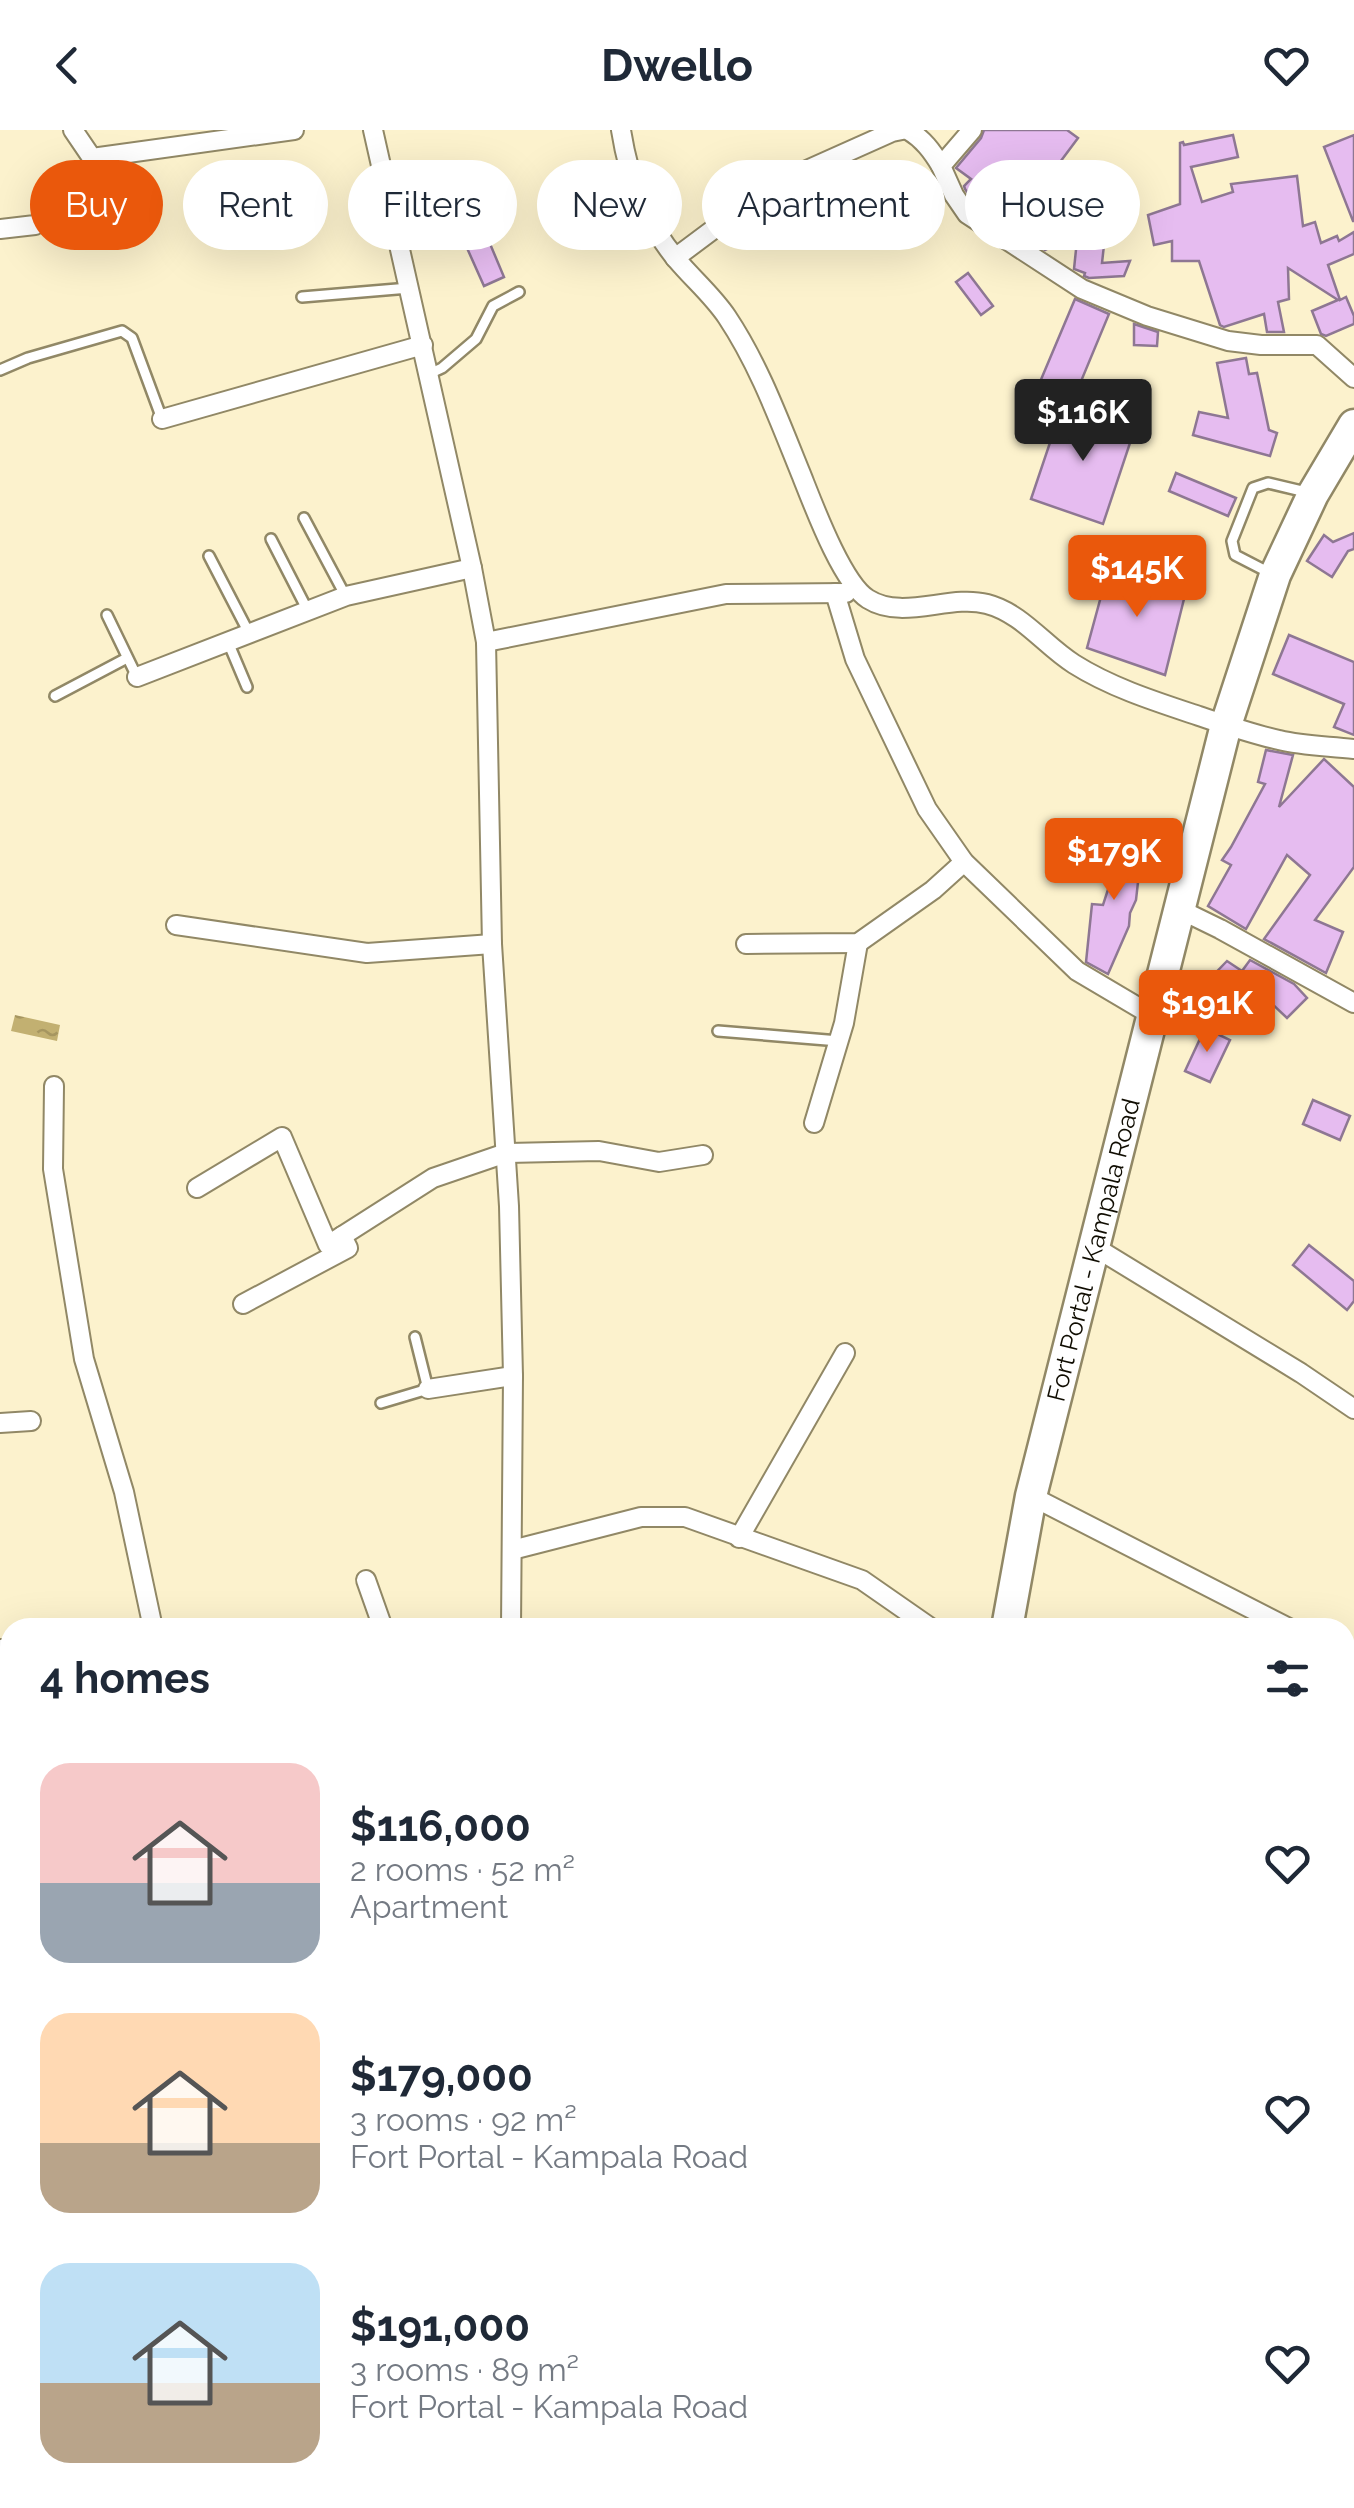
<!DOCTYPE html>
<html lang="en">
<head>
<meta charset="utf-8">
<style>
	body { margin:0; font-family:Raleway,sans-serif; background:#f6f6f7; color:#1f2937; height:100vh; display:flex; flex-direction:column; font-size:38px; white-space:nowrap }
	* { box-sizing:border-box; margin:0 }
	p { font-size:32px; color:#747a83 }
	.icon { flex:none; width:55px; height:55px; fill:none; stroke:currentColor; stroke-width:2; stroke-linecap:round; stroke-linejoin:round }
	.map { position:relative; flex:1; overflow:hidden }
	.side { position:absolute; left:0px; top:1488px; width:1355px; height:892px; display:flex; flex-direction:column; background:#fff; border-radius:30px 30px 0 0; box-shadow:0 10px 40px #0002 }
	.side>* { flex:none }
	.top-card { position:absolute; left:30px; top:30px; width:1295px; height:90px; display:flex; gap:20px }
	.price { position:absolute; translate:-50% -85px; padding:0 22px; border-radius:10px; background:#ea580c; color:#fff; font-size:32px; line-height:65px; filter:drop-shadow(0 2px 5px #0008) }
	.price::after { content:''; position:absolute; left:50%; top:60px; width:30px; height:22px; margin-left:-15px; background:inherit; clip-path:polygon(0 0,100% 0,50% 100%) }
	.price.on { background:#222; color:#fff }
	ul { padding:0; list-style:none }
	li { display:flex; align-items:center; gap:30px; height:250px; padding:0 40px }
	li span { display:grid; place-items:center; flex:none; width:280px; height:200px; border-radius:30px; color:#555 }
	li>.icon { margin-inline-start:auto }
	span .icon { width:120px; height:120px; fill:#fffc; stroke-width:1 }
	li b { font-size:42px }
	h2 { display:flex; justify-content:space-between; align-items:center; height:120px; padding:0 40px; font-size:42px }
	.pill { padding:0 35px; border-radius:45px; background:#fff; box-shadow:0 10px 40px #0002; font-size:35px; line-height:90px }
	.pill.on { background:#ea580c; color:#fff }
	header { display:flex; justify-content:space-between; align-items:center; height:130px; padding:0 40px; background:#fff; font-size:45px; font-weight:700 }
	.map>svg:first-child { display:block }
</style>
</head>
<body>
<header><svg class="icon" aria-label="back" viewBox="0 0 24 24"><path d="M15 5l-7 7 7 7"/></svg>Dwello<svg class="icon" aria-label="heart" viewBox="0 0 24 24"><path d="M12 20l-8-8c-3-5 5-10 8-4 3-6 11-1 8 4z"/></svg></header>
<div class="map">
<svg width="1354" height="2378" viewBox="0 0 1354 2378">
	<defs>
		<pattern id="water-ripples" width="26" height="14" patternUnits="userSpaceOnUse" patternTransform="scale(2.5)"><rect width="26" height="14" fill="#c2b071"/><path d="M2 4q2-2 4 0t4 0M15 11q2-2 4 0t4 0" fill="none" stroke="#a69660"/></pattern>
	</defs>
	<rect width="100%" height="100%" fill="#fcf2cd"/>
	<path fill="url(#water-ripples)" d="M 15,885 L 60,895 L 57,911 L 11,901 Z"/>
	<g fill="#e6bcf0" stroke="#8e7793" stroke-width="2.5">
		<path d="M 984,0 L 1067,0 L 1078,8 L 1034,67 L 1025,67 L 1042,83 L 1057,114 L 1045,120 L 1037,115 L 1030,100 L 1024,106 L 992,79 L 989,83 L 976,75 L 965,59 L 964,56 L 971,49 L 956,38 L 981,8 Z"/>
		<path d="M 1233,5 L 1238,27 L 1191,37 L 1202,72 L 1233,62 L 1231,54 L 1297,46 L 1303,96 L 1315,92 L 1321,113 L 1337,106 L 1339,111 L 1354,102 L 1354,124 L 1328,135 L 1340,170 L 1346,167 L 1354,186 L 1354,194 L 1326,206 L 1321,204 L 1312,181 L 1338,170 L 1288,138 L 1289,169 L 1278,172 L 1284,202 L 1267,202 L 1264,184 L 1224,197 L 1220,195 L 1199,131 L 1172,131 L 1172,111 L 1154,115 L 1148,85 L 1180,74 L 1180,13 L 1183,12 L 1184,15 Z"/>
		<path d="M 1354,5 L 1354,91 L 1353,91 L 1324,17 Z"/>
		<path d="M 1066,44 L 1093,44 L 1093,69 L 1066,68 Z"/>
		<path d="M 1101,105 L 1105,106 L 1102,133 L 1130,131 L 1124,146 L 1089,148 L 1084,146 L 1085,143 L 1074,139 L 1077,110 L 1098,112 Z"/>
		<path d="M 488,109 L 504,147 L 484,156 L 467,118 Z"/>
		<path d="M 968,143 L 993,176 L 981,185 L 956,152 Z"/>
		<path d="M 1075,169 L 1109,184 L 1072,273 L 1037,259 Z"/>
		<path d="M 1134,194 L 1158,202 L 1157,216 L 1134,215 Z"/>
		<path d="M 1246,228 L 1249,244 L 1257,243 L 1269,300 L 1277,303 L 1270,326 L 1193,305 L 1199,282 L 1228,288 L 1217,233 Z"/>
		<path d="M 1063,274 L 1135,298 L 1103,394 L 1031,369 Z"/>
		<path d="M 1176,343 L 1236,368 L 1228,386 L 1169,361 Z"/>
		<path d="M 1354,403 L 1354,419 L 1348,421 L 1332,447 L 1307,431 L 1324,405 L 1333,412 Z"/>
		<path d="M 1109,437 L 1187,457 L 1165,545 L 1087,518 Z"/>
		<path d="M 1289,505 L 1354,532 L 1354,605 L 1334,597 L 1344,574 L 1273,544 Z"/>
		<path d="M 1266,620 L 1293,625 L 1279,677 L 1324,629 L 1354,657 L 1354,737 L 1315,790 L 1343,802 L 1326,843 L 1264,809 L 1310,745 L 1287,725 L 1246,799 L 1208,776 L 1231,735 L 1222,730 L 1231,717 L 1265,654 L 1258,652 Z"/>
		<path d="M 1102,702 L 1120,709 L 1123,715 L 1142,717 L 1136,770 L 1130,783 L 1129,796 L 1108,844 L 1086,832 L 1092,774 L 1103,775 L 1115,738 L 1097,730 L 1101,721 Z"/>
		<path d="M 1250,830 L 1294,854 L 1307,868 L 1287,888 L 1267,869 L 1246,890 L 1231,874 L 1220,886 L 1197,862 L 1227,831 L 1242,841 Z"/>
		<path d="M 1205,898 L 1230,910 L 1210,952 L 1185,941 Z"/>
		<path d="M 1313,970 L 1350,986 L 1340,1010 L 1303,994 Z"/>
		<path d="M 1309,1115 L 1354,1151 L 1354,1171 L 1347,1180 L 1293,1135 Z"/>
	</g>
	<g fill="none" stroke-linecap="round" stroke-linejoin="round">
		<defs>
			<g id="lane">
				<path d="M 302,167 L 409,158"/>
				<path d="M 0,240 L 28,228 L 122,201 L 132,208 L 162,289"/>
				<path d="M 429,244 L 442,238 L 476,209 L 493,176 L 519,162"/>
				<path d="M 304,388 L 345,465"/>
				<path d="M 271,409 L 308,481"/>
				<path d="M 209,426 L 249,503"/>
				<path d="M 1270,443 L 1235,425 L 1232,411 L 1253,358 L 1268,353 L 1306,362"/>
				<path d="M 107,485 L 137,547"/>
				<path d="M 228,512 L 247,557"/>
				<path d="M 55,566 L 127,528"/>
				<path d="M 718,901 L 839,911"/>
				<path d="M 381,1273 L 428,1259 L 415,1207"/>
			</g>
			<g id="street">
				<path d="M 73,0 L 92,28 L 294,0"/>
				<path d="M 373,0 L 472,438 L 486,512 L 492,814 L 509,1076 L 513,1246 L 511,1498"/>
				<path d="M 621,0 C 629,50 644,90 677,130 C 693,149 713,166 727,187 C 759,235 779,290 801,344 C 813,374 842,453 868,469 C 903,491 949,464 987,474 C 1022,483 1045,516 1074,534 C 1112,558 1157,572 1199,586 C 1226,595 1252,604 1279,610 C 1303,616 1329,616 1354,619"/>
				<path d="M 908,0 C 923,9 932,21 941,36"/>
				<path d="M 972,0 L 941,36 L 954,65 L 967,84 L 1082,159 L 1147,186 L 1228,211 L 1261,215 L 1317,215 L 1354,248"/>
				<path d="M 0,99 L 35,95 L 96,49 L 92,28"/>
				<path d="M 675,128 L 758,66 L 798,44 L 892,2 L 902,0"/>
				<path d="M 162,289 L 423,215"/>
				<path d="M 835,463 L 855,529 L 927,679 L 964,732 L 1077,841 L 1153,886"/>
				<path d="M 486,512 L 726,464 L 846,463"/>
				<path d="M 137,547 L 346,466 L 472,438"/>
				<path d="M 1181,780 L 1220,799 L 1354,873"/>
				<path d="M 176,795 L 367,823 L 492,814"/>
				<path d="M 746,814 L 858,813 L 933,760 L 964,732"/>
				<path d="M 54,956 L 53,1039 L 84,1229 L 124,1362 L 153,1498"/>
				<path d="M 814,993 L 844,893 L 858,813"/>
				<path d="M 197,1058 L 282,1007 L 328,1115 L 433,1048 L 506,1023 L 599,1021 L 659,1032 L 703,1025"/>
				<path d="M 1093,1116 L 1301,1243 L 1354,1279"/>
				<path d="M 243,1174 L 348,1118 L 342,1106"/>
				<path d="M 428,1259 L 513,1246"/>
				<path d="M 0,1293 L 31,1291"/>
				<path d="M 1031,1366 L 1289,1498"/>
				<path d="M 739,1408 L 845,1223"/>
				<path d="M 512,1420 L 641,1387 L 685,1387 L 862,1450 L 931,1498"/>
				<path d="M 366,1450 L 383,1498"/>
				<path d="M 0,1519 L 10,1519"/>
				<path d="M 1345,1526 L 1354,1530"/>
				<path d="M 1345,1778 L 1354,1782"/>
				<path d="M 1345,1888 L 1354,1883"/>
				<path d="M 0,1905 L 10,1864"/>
				<path d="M 1345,2030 L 1354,2033"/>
				<path d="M 0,2260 L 10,2263"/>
				<path d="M 321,2370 L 343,2378"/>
				<path d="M 522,2370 L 522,2378"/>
				<path d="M 911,2370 L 915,2378"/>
				<path d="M 1057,2370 L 1059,2378"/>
				<path d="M 103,2378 L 103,2370"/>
				<path d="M 267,2378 L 269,2370"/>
				<path d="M 1204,2378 L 1206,2370"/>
				<path d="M 1307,2378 L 1307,2370"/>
			</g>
			<path id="secondary" d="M 1345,2311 L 1354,2311"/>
			<g id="primary">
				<path id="s1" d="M 1007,1498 L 1031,1366 L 1226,595 L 1275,445 L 1313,364 L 1354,295"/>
				<path d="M 1249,2378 L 1251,2370"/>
			</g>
		</defs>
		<use href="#lane" stroke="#918866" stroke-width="14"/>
		<use href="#street" stroke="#918866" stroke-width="22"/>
		<use href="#secondary" stroke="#918866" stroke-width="30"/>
		<use href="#primary" stroke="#918866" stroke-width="35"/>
		<use href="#lane" stroke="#fff" stroke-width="9"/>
		<use href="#street" stroke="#fff" stroke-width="18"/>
		<use href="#secondary" stroke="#fff" stroke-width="25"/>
		<use href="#primary" stroke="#fff" stroke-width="30"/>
	</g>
	<g text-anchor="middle" stroke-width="8" stroke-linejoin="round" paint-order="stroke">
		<g font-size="25" fill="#100d02" stroke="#fff">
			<text dy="9" stroke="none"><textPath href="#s1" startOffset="388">Fort Portal - Kampala Road</textPath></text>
		</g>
	</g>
</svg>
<b class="price on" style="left:1083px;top:334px">$116K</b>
<b class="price" style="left:1137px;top:490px">$145K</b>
<b class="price" style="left:1114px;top:773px">$179K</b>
<b class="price" style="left:1207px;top:925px">$191K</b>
<div class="top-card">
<a class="pill on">Buy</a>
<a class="pill">Rent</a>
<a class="pill">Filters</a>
<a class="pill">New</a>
<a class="pill">Apartment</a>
<a class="pill">House</a>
</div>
<section class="side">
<h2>4 homes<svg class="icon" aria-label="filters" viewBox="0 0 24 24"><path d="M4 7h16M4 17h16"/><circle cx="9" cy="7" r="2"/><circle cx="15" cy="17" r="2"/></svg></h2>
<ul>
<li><span style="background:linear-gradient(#f6c9c9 60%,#9aa5b1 0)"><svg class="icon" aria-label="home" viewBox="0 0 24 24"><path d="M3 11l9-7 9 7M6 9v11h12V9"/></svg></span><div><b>$116,000</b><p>2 rooms · 52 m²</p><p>Apartment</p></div><svg class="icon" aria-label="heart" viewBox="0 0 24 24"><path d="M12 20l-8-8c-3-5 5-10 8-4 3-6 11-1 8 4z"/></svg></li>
<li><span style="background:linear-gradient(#ffd9b3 65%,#b9a48a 0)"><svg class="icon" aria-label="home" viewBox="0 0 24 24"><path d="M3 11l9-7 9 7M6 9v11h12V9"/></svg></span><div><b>$179,000</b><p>3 rooms · 92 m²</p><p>Fort Portal - Kampala Road</p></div><svg class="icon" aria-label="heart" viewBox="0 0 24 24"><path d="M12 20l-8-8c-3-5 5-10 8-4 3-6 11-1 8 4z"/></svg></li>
<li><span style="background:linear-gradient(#bfe0f5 60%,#b9a48a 0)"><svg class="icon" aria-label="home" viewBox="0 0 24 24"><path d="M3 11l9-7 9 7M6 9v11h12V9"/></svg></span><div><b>$191,000</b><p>3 rooms · 89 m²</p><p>Fort Portal - Kampala Road</p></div><svg class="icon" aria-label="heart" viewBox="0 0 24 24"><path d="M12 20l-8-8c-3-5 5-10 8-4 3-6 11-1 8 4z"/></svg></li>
</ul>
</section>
</div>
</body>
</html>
